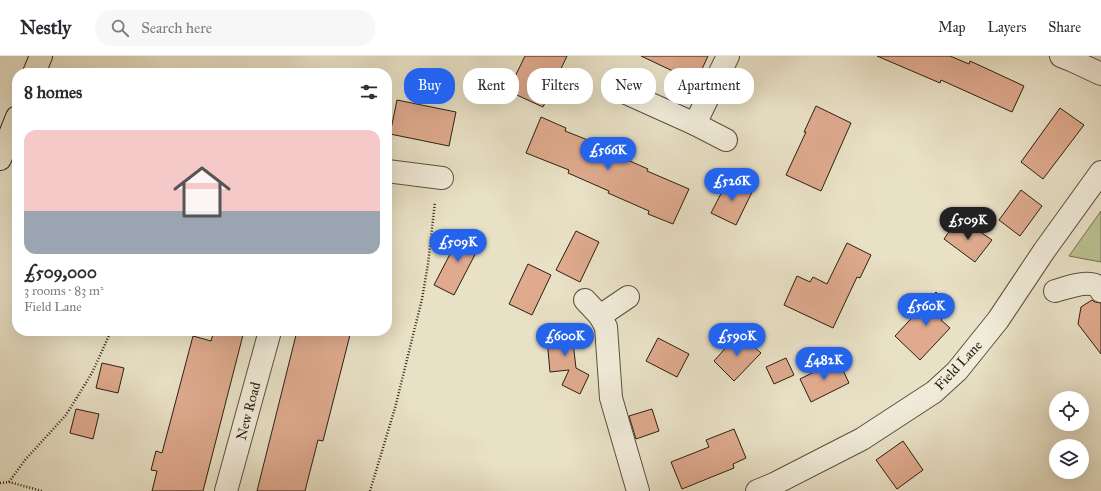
<!DOCTYPE html>
<html lang="en">
<head>
<meta charset="utf-8">
<style>
	body { margin:0; font-family:"IM FELL Great Primer",serif; background:#f7f7f7; color:#2b2b33; height:100vh; display:flex; flex-direction:column; font-size:15px; white-space:nowrap }
	* { box-sizing:border-box; margin:0 }
	p { font-size:13px; color:#7c7c81 }
	.icon { flex:none; width:22px; height:22px; fill:none; stroke:currentColor; stroke-width:2; stroke-linecap:round; stroke-linejoin:round }
	.map { position:relative; flex:1; overflow:hidden }
	.sheet { position:absolute; left:12px; top:12px; width:380px; height:268px; display:flex; flex-direction:column; background:#fff; border-radius:16px; box-shadow:0 4px 16px #0002 }
	.sheet>* { flex:none }
	.guide { position:absolute; left:404px; top:12px; width:380px; height:36px; display:flex; gap:8px }
	.controls { position:absolute; left:1049px; top:335px; display:grid; gap:8px }
	.controls a { display:grid; place-items:center; width:40px; height:40px; border-radius:50%; background:#fff; box-shadow:0 4px 16px #0002; font-size:20px }
	.price { position:absolute; translate:-50% -34px; padding:0 9px; border-radius:14px; background:#2563eb; color:#fff; font-size:13px; line-height:26px; filter:drop-shadow(0 1px 2px #0008) }
	.price::after { content:''; position:absolute; left:50%; top:24px; width:12px; height:9px; margin-left:-6px; background:inherit; clip-path:polygon(0 0,100% 0,50% 100%) }
	.price.current { background:#222; color:#fff }
	ul { padding:0; list-style:none }
	li { display:grid; align-content:center; gap:8px; height:212px; padding:0 12px }
	li span { display:grid; place-items:center; height:124px; border-radius:12px; color:#555 }
	li>.icon { margin-inline-start:auto }
	span .icon { width:72px; height:72px; fill:#fffc; stroke-width:1 }
	li b { font-size:17px }
	h2 { display:flex; justify-content:space-between; align-items:center; height:48px; padding:0 12px; font-size:17px }
	.pill { padding:0 14px; border-radius:16px; background:#fff; box-shadow:0 4px 16px #0002; font-size:14px; line-height:36px }
	.pill.current { background:#2563eb; color:#fff }
	header { display:flex; align-items:center; gap:24px; box-sizing:border-box; height:56px; padding:0 20px; background:#fff; border-bottom:1px solid #e1e1e2 }
	header strong { font-size:19px }
	nav { display:flex; gap:22px; margin-inline-start:auto; font-size:14px }
	.search { width:280px; height:36px; background:#f7f7f7; display:flex; align-items:center; gap:10px; box-sizing:border-box; padding:0 14px; border-radius:16px; color:#7c7c81; font-size:15px }
	.map>svg:first-child { display:block }
</style>
</head>
<body>
<header>
<strong>Nestly</strong>
<div class="search"><svg class="icon" aria-label="search" viewBox="0 0 24 24"><circle cx="10" cy="10" r="6"/><path d="M15 15l6 6"/></svg>Search here</div>
<nav><a>Map</a><a>Layers</a><a>Share</a></nav>
</header>
<div class="map">
<svg width="1101" height="435" viewBox="0 0 1101 435">
	<rect width="100%" height="100%" fill="#e9e1c6"/>
	<filter id="stains"><feTurbulence type="fractalNoise" baseFrequency=".005" numOctaves="4"/><feColorMatrix values="0 0 0 0 .2 0 0 0 0 .09 0 0 0 0 .02 0 0 0 .5 -.17"/></filter>
	<radialGradient id="worn" r=".72"><stop offset=".6" stop-color="#630" stop-opacity="0"/><stop offset="1" stop-color="#630" stop-opacity=".3"/></radialGradient>
	<path fill="#bac292" stroke="#727152" d="M 1101,155 L 1101,206 L 1069,200 Z"/>
	<g fill="#dfaa8e" stroke="#2a2011">
		<path d="M 525,0 L 567,0 L 543,51 L 508,35 Z"/>
		<path d="M 641,0 L 708,0 L 696,26 Z"/>
		<path d="M 877,0 L 950,0 L 969,8 L 970,5 L 1024,30 L 1012,56 L 941,24 L 940,27 Z"/>
		<path d="M 397,44 L 456,56 L 449,90 L 390,78 Z"/>
		<path d="M 816,50 L 851,67 L 821,135 L 786,119 L 806,76 L 804,76 Z"/>
		<path d="M 1060,52 L 1084,69 L 1043,123 L 1021,106 Z"/>
		<path d="M 541,61 L 566,72 L 565,75 L 608,92 L 607,95 L 648,113 L 647,115 L 689,133 L 673,168 L 648,158 L 649,155 L 608,137 L 609,135 L 568,117 L 569,114 L 526,97 Z"/>
		<path d="M 729,122 L 753,134 L 736,169 L 711,157 Z"/>
		<path d="M 1021,134 L 1042,150 L 1020,180 L 999,164 Z"/>
		<path d="M 955,167 L 970,176 L 973,171 L 992,184 L 975,206 L 944,183 Z"/>
		<path d="M 462,175 L 482,185 L 454,239 L 434,229 Z"/>
		<path d="M 576,175 L 599,186 L 580,226 L 556,214 Z"/>
		<path d="M 847,187 L 871,199 L 860,222 L 857,221 L 833,272 L 784,249 L 797,220 L 810,226 L 813,221 L 827,228 Z"/>
		<path d="M 528,208 L 551,219 L 532,259 L 509,248 Z"/>
		<path d="M 936,236 L 952,252 L 941,264 L 950,272 L 920,304 L 895,280 Z"/>
		<path d="M 1092,244 L 1095,246 L 1101,247 L 1101,298 L 1078,268 L 1081,251 Z"/>
		<path d="M 571,270 L 576,312 L 589,319 L 580,338 L 562,329 L 569,314 L 550,316 L 546,272 Z"/>
		<path d="M 214,275 L 244,275 L 203,435 L 152,435 L 157,415 L 151,414 L 156,395 L 162,397 L 193,280 L 211,285 Z"/>
		<path d="M 297,275 L 351,275 L 323,385 L 318,384 L 305,435 L 257,435 Z"/>
		<path d="M 739,277 L 761,297 L 734,325 L 714,305 Z"/>
		<path d="M 658,282 L 689,298 L 677,321 L 646,305 Z"/>
		<path d="M 786,302 L 794,319 L 774,328 L 766,311 Z"/>
		<path d="M 838,304 L 849,327 L 811,346 L 800,323 Z"/>
		<path d="M 102,307 L 124,312 L 118,337 L 96,332 Z"/>
		<path d="M 76,353 L 99,358 L 93,383 L 70,377 Z"/>
		<path d="M 652,353 L 659,375 L 636,383 L 629,360 Z"/>
		<path d="M 734,373 L 746,402 L 733,408 L 734,412 L 682,433 L 671,406 L 709,391 L 706,384 Z"/>
		<path d="M 903,385 L 923,414 L 897,433 L 876,404 Z"/>
	</g>
	<g fill="none" stroke-linecap="round" stroke-linejoin="round">
		<defs>
			<g id="street">
				<path d="M 1061,0 L 1071,4 L 1101,18"/>
				<path d="M 615,32 L 695,68 L 728,0"/>
				<path d="M 695,68 L 726,84"/>
				<path d="M 387,115 L 442,122"/>
				<path d="M 1055,235 C 1065,232 1087,224 1097,230 C 1098,231 1100,233 1101,235"/>
				<path d="M 585,244 L 600,260 L 606,271 L 611,342 L 638,435"/>
				<path d="M 600,260 L 628,241"/>
				<path d="M 226,435 L 270,275"/>
				<path d="M 757,435 L 774,428 L 862,383 L 934,336 L 957,315 L 998,264 L 1044,195 L 1101,116"/>
			</g>
			<g id="primary">
				<path d="M 34,17 L 41,0"/>
				<path d="M 0,103 L 17,61"/>
			</g>
		</defs>
		<use href="#street" stroke="#5a503e" stroke-width="24"/>
		<use href="#primary" stroke="#2a2011" stroke-width="24"/>
		<g stroke="#2a2011" stroke-width="2.5" stroke-dasharray="1 2" stroke-linecap="butt">
			<path d="M 9,426 L 25,404 L 66,359 L 92,317 L 111,275"/>
			<path d="M 0,427 L 9,426 L 42,435"/>
			<path d="M 370,435 L 395,352 L 422,243 L 428,208 L 435,146"/>
		</g>
		<use href="#street" stroke="#f1ecda" stroke-width="22"/>
		<use href="#primary" stroke="#e9e1c6" stroke-width="22"/>
	</g>
	<g text-anchor="middle" stroke-width="3" stroke-linejoin="round" paint-order="stroke">
		<g font-size="14" fill="#2a2011" stroke="#f1ecda">
			<text transform="translate(958 309) rotate(-47)" y="5">Field Lane</text>
			<text transform="translate(248 355) rotate(-75)" y="5">New Road</text>
		</g>
	</g>
	<rect width="100%" height="100%" filter="url(#stains)"/>
	<rect width="100%" height="100%" fill="url(#worn)"/>
</svg>
<div class="controls">
<a><svg class="icon" aria-label="locate" viewBox="0 0 24 24"><circle cx="12" cy="12" r="6"/><path d="M12 2v4M12 18v4M2 12h4M18 12h4"/></svg></a>
<a><svg class="icon" aria-label="layers" viewBox="0 0 24 24"><path d="M12 4l9 5-9 5-9-5zM3 14l9 5 9-5"/></svg></a>
</div>
<b class="price" style="left:608px;top:115px">£566K</b>
<b class="price" style="left:732px;top:146px">£526K</b>
<b class="price current" style="left:968px;top:185px">£509K</b>
<b class="price" style="left:458px;top:207px">£509K</b>
<b class="price" style="left:926px;top:271px">£560K</b>
<b class="price" style="left:565px;top:301px">£600K</b>
<b class="price" style="left:737px;top:301px">£590K</b>
<b class="price" style="left:824px;top:325px">£482K</b>
<div class="guide">
<a class="pill current">Buy</a>
<a class="pill">Rent</a>
<a class="pill">Filters</a>
<a class="pill">New</a>
<a class="pill">Apartment</a>
</div>
<section class="sheet">
<h2>8 homes<svg class="icon" aria-label="filters" viewBox="0 0 24 24"><path d="M4 7h16M4 17h16"/><circle cx="9" cy="7" r="2"/><circle cx="15" cy="17" r="2"/></svg></h2>
<ul>
<li><span style="background:linear-gradient(#f6c9c9 65%,#9aa5b1 0)"><svg class="icon" aria-label="home" viewBox="0 0 24 24"><path d="M3 11l9-7 9 7M6 9v11h12V9"/></svg></span><div><b>£509,000</b><p>3 rooms · 83 m²</p><p>Field Lane</p></div></li>
</ul>
</section>
</div>
</body>
</html>
